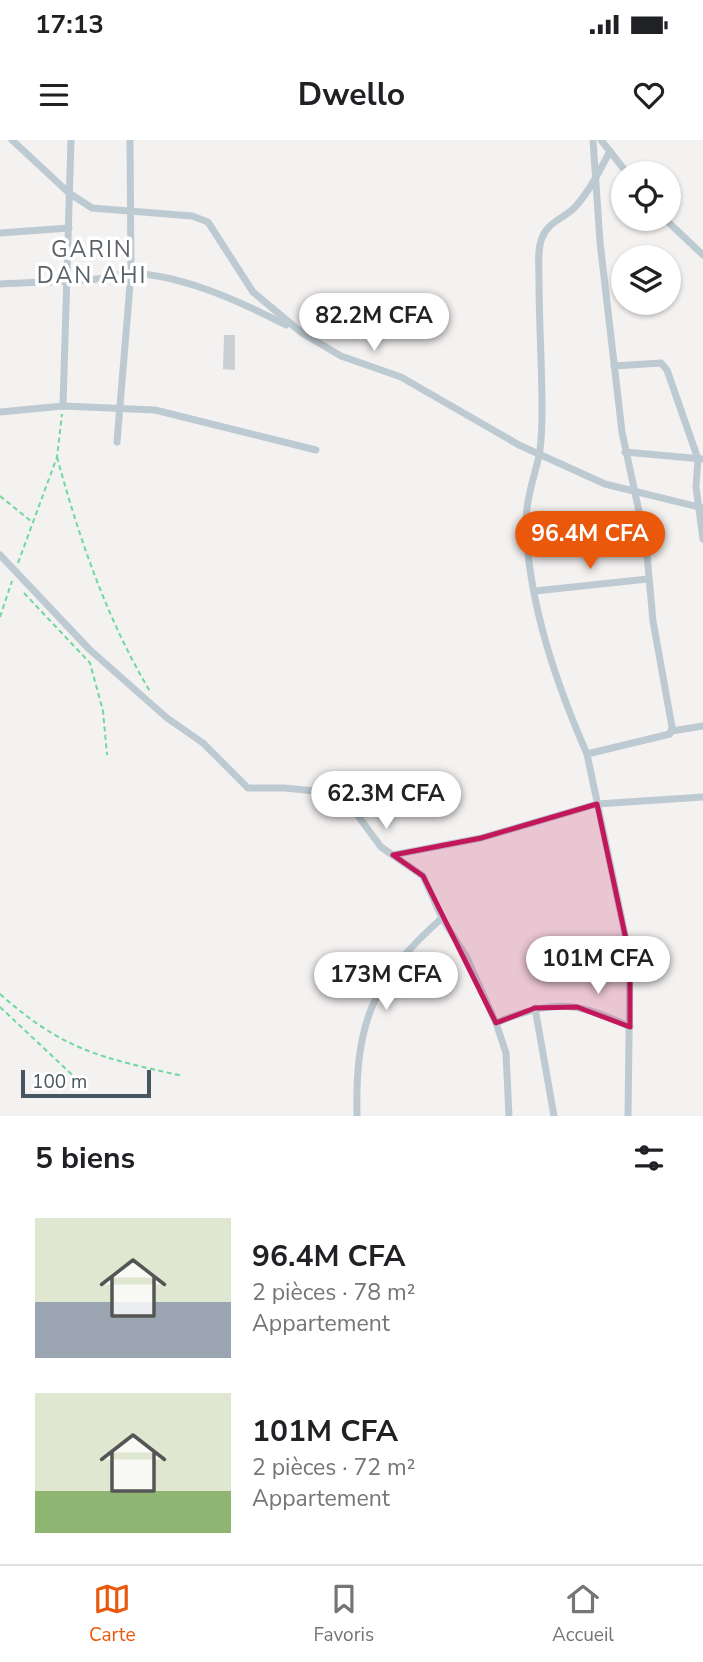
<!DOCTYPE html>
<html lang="fr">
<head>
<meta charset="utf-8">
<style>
	body { margin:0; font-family:"Nunito Sans",sans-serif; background:#f2f2f2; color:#202124; height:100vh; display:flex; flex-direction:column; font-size:26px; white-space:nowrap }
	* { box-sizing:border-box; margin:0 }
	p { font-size:23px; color:#757577 }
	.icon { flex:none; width:38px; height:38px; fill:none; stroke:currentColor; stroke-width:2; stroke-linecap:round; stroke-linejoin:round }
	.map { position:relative; height:976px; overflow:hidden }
	.drawer { display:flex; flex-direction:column; background:#fff; flex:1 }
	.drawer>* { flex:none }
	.fabs { position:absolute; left:611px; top:21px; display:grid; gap:14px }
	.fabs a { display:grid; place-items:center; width:70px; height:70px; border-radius:50%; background:#fff; box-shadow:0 2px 5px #0004; font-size:35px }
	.scale { position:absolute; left:21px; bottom:18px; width:130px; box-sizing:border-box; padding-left:7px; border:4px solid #465661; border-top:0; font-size:19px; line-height:24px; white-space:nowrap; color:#465661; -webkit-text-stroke:5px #fff; paint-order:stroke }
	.price { position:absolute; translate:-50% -60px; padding:0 16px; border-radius:24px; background:#fff; color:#222; font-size:23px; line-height:46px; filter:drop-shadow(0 2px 4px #0008) }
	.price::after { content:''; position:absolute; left:50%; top:42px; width:21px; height:16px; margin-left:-10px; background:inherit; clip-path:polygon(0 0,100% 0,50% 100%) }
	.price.current { background:#ea580c; color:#fff }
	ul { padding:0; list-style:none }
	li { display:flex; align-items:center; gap:21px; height:175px; padding:0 35px }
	li span { display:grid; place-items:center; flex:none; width:196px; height:140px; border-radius:0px; color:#555 }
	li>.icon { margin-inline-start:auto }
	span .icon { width:84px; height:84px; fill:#fffc; stroke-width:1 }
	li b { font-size:30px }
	h2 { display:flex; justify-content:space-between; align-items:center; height:84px; padding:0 35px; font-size:30px }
	.status { display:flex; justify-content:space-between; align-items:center; height:49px; padding:0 35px; background:#fff; direction:ltr }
	.status svg { height:19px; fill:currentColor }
	header { display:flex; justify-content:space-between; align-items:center; height:91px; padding:0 35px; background:#fff; font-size:32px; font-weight:700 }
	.menu { display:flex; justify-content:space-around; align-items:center; height:98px; border-top:2px solid #e0e0e0; background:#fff; font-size:19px; color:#757577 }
	.menu a { display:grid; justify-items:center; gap:4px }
	.menu .current { color:#ea580c }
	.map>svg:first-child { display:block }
</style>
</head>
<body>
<div class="status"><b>17:13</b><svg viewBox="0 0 49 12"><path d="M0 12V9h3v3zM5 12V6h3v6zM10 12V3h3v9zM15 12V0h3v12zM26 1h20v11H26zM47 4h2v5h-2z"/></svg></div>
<header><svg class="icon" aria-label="menu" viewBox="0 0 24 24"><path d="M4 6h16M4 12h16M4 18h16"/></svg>Dwello<svg class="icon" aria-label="heart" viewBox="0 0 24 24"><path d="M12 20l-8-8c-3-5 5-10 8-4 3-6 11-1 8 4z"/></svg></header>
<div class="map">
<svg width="703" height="976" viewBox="0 0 703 976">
	<rect width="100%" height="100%" fill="#f4f1f1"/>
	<path fill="#cacfd4" d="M 224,195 L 235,195 L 235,230 L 223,229 Z"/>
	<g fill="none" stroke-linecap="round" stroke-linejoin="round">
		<g stroke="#6fd89d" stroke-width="2" stroke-dasharray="5 3.5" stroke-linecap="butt">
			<path d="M 57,317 C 79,398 107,480 151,553"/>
			<path d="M 0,356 L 32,382"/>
			<path d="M 18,423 L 57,317 L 62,274"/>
			<path d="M 24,453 L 90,523 L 103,571 L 107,615"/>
			<path d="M 0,477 L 12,441"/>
			<path d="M 0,854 C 64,911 102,918 183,936"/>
			<path d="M 0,867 L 83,945"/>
		</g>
		<g stroke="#becad2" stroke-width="7">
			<path d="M 12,0 L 69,53 L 92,68 L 192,76 L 208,82 L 253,152 L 302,193 L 341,216 L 401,237 L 519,305 L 605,344 L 703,368"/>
			<path d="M 593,0 L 600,102 L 622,292 L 646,404 L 653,481 L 672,587 L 670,594 L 587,614 C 556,543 530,467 526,389 C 525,363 533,341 539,316 C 542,301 542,283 542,268 C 542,225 539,183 539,140 C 539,127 537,110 542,98 C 548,81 566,78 576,66 C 590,50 600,30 610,11"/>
			<path d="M 601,0 L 627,33"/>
			<path d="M 665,79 L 703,115"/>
			<path d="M 0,93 L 69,88"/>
			<path d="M 0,144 C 32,142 65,142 97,139 C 109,138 122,132 134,133 C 187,137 239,161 286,185"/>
			<path d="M 614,226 L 661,223 L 667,230 L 698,319 L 696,347 L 703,399"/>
			<path d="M 63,266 L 71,0"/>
			<path d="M 0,272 L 63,266 L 155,270 L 316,310"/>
			<path d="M 117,302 L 131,133 L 130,0"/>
			<path d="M 625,312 L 702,319"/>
			<path d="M 0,415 L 89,509 L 167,578 L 203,603 L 248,648 L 285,648 L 334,653 L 347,661 L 381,707 L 423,736 L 442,778 L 466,816 L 496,883 L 506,913 L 509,976"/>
			<path d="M 535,451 L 648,439"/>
			<path d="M 672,591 L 703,586"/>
			<path d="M 587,614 L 630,818 L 628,976"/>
			<path d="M 393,715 L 481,698 L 597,664 L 703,657"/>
			<path d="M 535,868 L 554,976"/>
			<path d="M 496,883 C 551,859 577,861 630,887"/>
			<path d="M 357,976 C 355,884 372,840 442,778"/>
		</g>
	</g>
	<path fill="#c2185b" fill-opacity="0.2" stroke="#c2185b" stroke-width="5" stroke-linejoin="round" d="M 597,664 L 630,818 L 630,887 L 577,867 L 535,868 L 496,883 L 423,736 L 393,715 L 481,698 Z"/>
	<g text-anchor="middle" stroke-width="7" stroke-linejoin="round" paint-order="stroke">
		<g font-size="23" letter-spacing="2" fill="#5d6267" stroke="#fff">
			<text x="92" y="117">GARIN<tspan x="92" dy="26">DAN AHI</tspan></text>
		</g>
	</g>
</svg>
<div class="fabs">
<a><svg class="icon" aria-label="locate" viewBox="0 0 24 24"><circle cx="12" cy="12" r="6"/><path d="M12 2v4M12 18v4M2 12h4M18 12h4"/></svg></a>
<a><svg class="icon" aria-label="layers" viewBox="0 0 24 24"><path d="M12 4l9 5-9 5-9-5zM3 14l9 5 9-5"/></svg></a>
</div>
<div class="scale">100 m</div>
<b class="price" style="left:374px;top:213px">82.2M CFA</b>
<b class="price current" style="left:590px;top:431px">96.4M CFA</b>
<b class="price" style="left:386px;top:691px">62.3M CFA</b>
<b class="price" style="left:598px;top:856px">101M CFA</b>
<b class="price" style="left:386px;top:872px">173M CFA</b>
</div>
<section class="drawer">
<h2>5 biens<svg class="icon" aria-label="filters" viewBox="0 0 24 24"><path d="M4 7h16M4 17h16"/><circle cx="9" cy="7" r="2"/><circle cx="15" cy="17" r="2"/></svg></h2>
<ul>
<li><span style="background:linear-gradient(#dfe7d0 60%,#9aa5b1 0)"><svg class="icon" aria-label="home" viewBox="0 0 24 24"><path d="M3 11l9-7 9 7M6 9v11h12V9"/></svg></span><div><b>96.4M CFA</b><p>2 pièces · 78 m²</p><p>Appartement</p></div></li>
<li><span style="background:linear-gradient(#dfe7d0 70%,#8fb573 0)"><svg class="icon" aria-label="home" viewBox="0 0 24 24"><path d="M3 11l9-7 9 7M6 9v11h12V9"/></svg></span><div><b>101M CFA</b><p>2 pièces · 72 m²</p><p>Appartement</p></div></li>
</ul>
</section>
<nav class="menu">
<a class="current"><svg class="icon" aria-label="map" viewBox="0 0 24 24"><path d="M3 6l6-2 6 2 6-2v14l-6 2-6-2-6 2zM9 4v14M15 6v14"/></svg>Carte</a>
<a><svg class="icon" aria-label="saved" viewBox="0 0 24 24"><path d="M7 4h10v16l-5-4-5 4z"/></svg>Favoris</a>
<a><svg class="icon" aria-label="home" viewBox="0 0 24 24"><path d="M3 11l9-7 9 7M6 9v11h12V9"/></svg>Accueil</a>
</nav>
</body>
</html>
